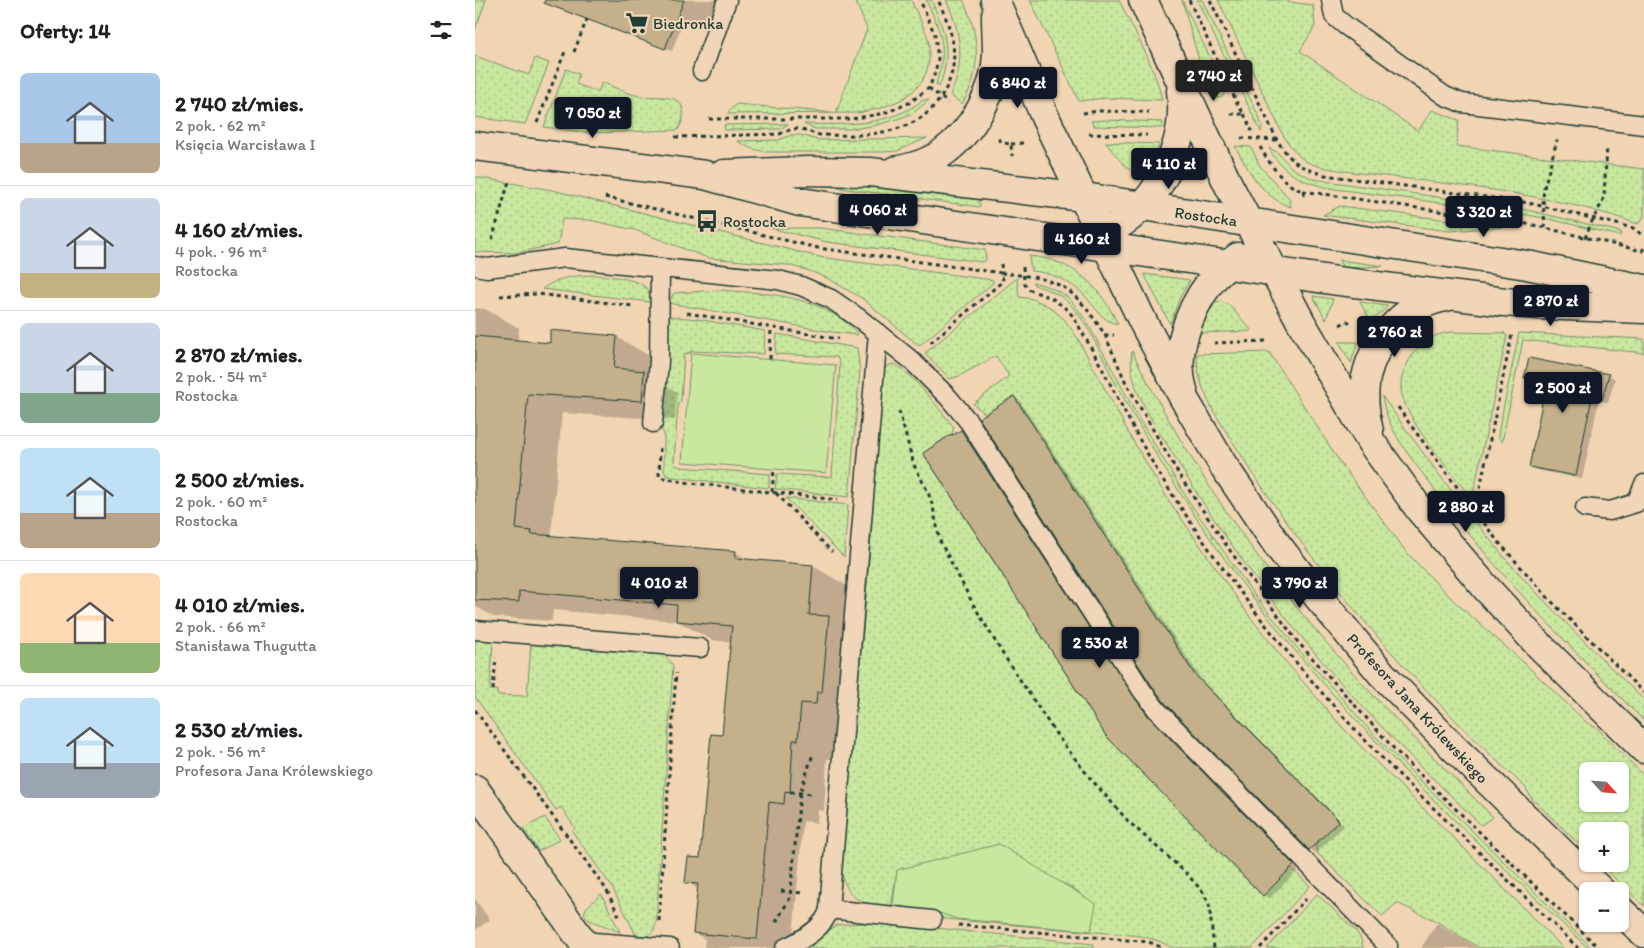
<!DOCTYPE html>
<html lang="pl">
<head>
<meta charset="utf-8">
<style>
	body { margin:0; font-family:Itim,sans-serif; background:#f2f2f2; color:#202124; height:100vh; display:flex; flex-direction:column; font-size:19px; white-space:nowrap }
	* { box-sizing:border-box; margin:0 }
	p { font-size:16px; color:#757577 }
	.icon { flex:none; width:28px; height:28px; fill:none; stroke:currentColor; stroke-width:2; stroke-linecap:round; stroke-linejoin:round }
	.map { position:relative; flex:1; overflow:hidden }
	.sheet { display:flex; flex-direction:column; background:#fff; width:475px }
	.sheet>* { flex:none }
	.needle { width:32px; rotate:116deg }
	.controls { position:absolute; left:1104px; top:762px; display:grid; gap:10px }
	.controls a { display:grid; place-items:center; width:50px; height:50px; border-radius:8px; background:#fff; box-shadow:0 1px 4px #0004; font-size:25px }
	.price { position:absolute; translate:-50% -42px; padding:0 11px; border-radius:5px; background:#111827; color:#fff; font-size:16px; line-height:32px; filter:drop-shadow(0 1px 2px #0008) }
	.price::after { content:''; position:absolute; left:50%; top:30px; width:15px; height:11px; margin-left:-8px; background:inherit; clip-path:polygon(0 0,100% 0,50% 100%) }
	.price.active { background:#222; color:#fff }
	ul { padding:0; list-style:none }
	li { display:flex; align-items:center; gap:15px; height:125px; padding:0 20px }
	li+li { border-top:1px solid #e0e0e0 }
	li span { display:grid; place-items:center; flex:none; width:140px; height:100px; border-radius:8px; color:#555 }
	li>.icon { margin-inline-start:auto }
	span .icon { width:60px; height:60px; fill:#fffc; stroke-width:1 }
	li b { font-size:21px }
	h2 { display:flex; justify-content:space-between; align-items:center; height:60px; padding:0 20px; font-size:21px }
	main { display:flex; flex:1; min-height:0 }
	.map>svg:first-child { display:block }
</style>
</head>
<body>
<main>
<section class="sheet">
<h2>Oferty: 14<svg class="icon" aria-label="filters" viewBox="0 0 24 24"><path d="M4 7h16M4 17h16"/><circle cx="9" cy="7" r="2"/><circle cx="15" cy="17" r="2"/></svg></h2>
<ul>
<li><span style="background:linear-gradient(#a9c7e8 70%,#b9a48a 0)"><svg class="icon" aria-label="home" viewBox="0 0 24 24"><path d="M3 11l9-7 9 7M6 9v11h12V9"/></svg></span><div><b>2 740 zł/mies.</b><p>2 pok. · 62 m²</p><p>Księcia Warcisława I</p></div></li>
<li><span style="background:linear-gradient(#c9d6e8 75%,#c2b280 0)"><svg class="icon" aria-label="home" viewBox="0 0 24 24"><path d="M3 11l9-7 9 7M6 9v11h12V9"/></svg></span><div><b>4 160 zł/mies.</b><p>4 pok. · 96 m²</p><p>Rostocka</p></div></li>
<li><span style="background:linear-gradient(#c9d6e8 70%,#7fa58c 0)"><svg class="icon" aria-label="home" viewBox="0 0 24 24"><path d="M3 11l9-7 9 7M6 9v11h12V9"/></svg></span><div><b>2 870 zł/mies.</b><p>2 pok. · 54 m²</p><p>Rostocka</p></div></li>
<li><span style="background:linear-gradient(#bfe0f5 65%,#b9a48a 0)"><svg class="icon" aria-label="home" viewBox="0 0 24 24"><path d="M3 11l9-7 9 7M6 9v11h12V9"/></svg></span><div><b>2 500 zł/mies.</b><p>2 pok. · 60 m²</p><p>Rostocka</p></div></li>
<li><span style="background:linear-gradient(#ffd9b3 70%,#8fb573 0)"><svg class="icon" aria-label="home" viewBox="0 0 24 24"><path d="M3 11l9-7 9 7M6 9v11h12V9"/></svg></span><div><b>4 010 zł/mies.</b><p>2 pok. · 66 m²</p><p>Stanisława Thugutta</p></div></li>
<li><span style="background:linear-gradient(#bfe0f5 65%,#9aa5b1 0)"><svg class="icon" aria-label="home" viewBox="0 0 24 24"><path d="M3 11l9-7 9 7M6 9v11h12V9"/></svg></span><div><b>2 530 zł/mies.</b><p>2 pok. · 56 m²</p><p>Profesora Jana Królewskiego</p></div></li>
</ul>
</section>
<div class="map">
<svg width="1169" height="948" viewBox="0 0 1169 948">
	<defs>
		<pattern id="grass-dots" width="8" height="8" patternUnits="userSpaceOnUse" patternTransform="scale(1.25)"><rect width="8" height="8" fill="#c9e79f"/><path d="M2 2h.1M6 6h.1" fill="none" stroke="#acc78a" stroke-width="1.8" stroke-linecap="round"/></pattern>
	</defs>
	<rect width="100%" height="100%" fill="#f1d4b2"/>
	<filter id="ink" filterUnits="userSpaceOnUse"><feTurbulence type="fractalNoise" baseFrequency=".02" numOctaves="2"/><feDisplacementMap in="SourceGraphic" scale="10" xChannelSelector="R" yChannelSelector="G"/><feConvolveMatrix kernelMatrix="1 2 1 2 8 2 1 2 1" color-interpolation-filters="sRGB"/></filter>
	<g filter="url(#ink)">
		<g fill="url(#grass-dots)" stroke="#74926a" fill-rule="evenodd">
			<path d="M 0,0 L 11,0 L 0,30 Z"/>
			<path d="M 380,0 L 436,0 L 452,35 L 454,44 L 454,61 L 451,73 L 446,83 L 437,92 L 426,100 L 406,108 L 383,113 L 252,114 L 261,104 L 361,113 L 392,29 Z"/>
			<path d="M 451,0 L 456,0 C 471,32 477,54 464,87 L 461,85 C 462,78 465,72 466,65 C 471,41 461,21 451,0 Z"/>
			<path d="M 471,0 L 488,0 C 504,33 508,71 487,104 L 475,95 C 491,62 486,32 471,0 Z"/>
			<path d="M 555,0 L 644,0 C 659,32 680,65 687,100 L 631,98 L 604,101 Z"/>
			<path d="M 707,0 L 749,86 L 750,93 L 747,97 L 738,99 L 724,60 Z"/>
			<path d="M 722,0 L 727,0 L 784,117 L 787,126 L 786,132 Z"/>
			<path d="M 743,0 L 812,0 L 813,2 L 838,5 L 840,26 L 825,51 L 943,131 L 957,110 L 984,120 L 981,146 L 1169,169 L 1169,217 L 1163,224 C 1071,191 966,184 870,171 C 834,165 828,166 808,135 Z"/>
			<path d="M 0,56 L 54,75 L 60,58 L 74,63 L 50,124 L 0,117 Z"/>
			<path d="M 91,69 L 104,74 L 101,84 L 123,92 L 127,82 C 138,87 149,92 160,95 C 173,99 202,92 207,107 C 210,116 207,123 203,130 L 116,133 L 69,127 Z"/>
			<path d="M 448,100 L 454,100 L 438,113 L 420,120 L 397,126 L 375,129 L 340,129 L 329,124 C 369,125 415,126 448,100 Z"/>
			<path d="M 631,120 L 688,122 L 687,128 L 619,126 L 616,121 Z"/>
			<path d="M 313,124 L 305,129 L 250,130 L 249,125 Z"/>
			<path d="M 316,135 L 326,135 L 342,140 L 452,138 L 422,151 L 409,152 L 290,152 L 275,148 L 262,141 L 304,140 Z"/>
			<path d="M 630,142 L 684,144 C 668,196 652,168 630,142 Z"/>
			<path d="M 760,146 L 776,147 L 785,166 L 814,198 L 816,207 C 789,199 772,169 760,146 Z"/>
			<path d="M 794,148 L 802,152 L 818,169 L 838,179 L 1052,210 L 1146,232 L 1145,236 L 1070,218 L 1034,212 L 860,189 C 832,184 808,175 794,148 Z"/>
			<path d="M 0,177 L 77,190 L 344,257 L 518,280 L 518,283 L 444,346 L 388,299 L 354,279 L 335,271 L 313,265 L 233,258 L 160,230 L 114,220 L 87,219 L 83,244 L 41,253 L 0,252 Z"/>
			<path d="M 328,183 L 361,183 L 504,200 L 505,207 Z"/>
			<path d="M 865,206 L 1027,227 L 975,231 L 848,215 Z"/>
			<path d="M 295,228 L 345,228 L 510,250 L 511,260 L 508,262 L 352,242 Z"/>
			<path d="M 554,256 C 599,260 624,285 643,324 C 627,322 619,305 609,295 C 595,281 575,272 556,271 Z"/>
			<path d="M 864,260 L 908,266 L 868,268 Z"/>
			<path d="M 669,274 L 715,280 L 705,297 L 695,324 Z"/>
			<path d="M 120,275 C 133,276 165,278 173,290 C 175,293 175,298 176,302 L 67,289 C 86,276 98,276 120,275 Z"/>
			<path d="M 542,278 L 544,297 L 558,299 L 575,307 L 590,320 L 603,339 L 657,439 L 692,498 L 775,617 L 810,661 L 868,728 L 903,764 L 986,845 L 1088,948 L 1005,948 L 961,921 L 922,903 L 907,916 L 843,854 L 840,844 L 864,820 L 720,675 L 539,396 L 511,414 L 498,404 L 534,376 L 521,356 L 484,376 L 475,379 L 450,353 Z"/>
			<path d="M 558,282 L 577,288 L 588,294 L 594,298 L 611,320 L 664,419 L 715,503 L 777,592 L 823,649 L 901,737 L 1117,948 L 1113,948 C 1026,864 935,782 855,691 C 801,631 753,567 709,499 C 685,462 663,424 642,386 C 627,358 616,326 594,303 C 584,293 571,289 559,285 Z"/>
			<path d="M 243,290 C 285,293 322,293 360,315 C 368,320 378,327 383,335 L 357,332 L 193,303 L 199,293 Z"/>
			<path d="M 838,296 L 858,299 L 851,320 Z"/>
			<path d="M 746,301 L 755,306 L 777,331 L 725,333 L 733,313 L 741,302 Z"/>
			<path d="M 885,302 L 913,306 L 896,322 Z"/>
			<path d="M 192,316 L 222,319 L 290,331 L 289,354 L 215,351 L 215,353 L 209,354 L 206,401 L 203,404 L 199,462 L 200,465 L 205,467 L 295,474 L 294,488 L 197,477 L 191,475 L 189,471 L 189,433 L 187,431 L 192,363 Z"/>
			<path d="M 977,332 L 1029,333 L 1032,336 L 999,490 L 996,494 L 992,493 C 974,469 928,417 926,389 C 925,378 930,367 936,357 C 945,341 959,334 977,332 Z"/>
			<path d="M 1044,333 L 1169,339 L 1169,353 L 1048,340 L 1027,442 L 1023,437 L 1024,429 Z"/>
			<path d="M 302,334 L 382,348 L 385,371 L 374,497 L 300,489 L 302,474 L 354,477 L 357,476 L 365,364 L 362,357 L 300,354 Z"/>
			<path d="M 864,342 L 883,342 L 876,363 Z"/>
			<path d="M 657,351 C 708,454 780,561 856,648 C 907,708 963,761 1018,817 L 1006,825 C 972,792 937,759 904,724 C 825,642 754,549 696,451 C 679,423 651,385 657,351 Z"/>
			<path d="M 794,352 L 866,464 L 932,553 L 980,602 L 1048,662 L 1111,722 L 1122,728 L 1169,776 L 1169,906 L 1125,864 L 1145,864 L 1145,831 L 1112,831 L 1112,852 L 1057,799 L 1050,787 C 942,688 843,577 765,453 C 746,423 721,391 722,354 ZM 1145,771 L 1145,804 L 1112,804 L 1112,771 Z"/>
			<path d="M 418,364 C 432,367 468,414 479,427 L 477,434 L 449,454 L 634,738 L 787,895 L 816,868 L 835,886 L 777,948 L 698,948 L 684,941 L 666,936 L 459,918 L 459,912 L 461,912 L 463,886 L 606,899 L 604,892 L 590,884 L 515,859 L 465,875 L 422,871 L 416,907 C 387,903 374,903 366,871 L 389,620 L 409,370 L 412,366 Z"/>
			<path d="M 907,396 C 947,452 987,507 1031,559 C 1075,609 1122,654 1169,700 L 1169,721 C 1094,646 1019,571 956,485 C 936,457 912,431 907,396 Z"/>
			<path d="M 311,498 L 373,505 L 369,557 Z"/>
			<path d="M 0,640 L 18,641 L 15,690 L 22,690 L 22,695 L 52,696 L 56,644 L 189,655 L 198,665 L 181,923 L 179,930 L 173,936 L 161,935 L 137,887 L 97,831 L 100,828 L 86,807 L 81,810 L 0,697 Z"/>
			<path d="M 70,817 L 85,839 L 64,851 L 48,829 Z"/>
			<path d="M 126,894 L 127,895 L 145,932 L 114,920 L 109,914 L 111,908 Z"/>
			<path d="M 842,894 L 881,931 L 886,939 L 888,948 L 792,948 Z"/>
			<path d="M 387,923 L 411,923 L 619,944 L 619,948 L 329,948 L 362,925 Z"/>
		</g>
		<g fill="#c9e79f" stroke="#74926a">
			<path d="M 216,353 L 361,365 L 351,473 L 207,462 Z"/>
			<path d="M 524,844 L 621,904 L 616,931 L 482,919 L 459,911 L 418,906 L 422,870 Z"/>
		</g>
		<g fill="#0003">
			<path d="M 104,0 L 244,0 L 233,30 L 208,21 L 197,51 L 106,17 Z"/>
			<path d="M 0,308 L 10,309 L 44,328 L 43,341 L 76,345 L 142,337 L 176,357 L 174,376 L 202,392 L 200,420 L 87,413 L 76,537 L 260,552 L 274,560 L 338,566 L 372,586 L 368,626 L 387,637 L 381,711 L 376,711 L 375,723 L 360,721 L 357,759 L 352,759 L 349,811 L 343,810 L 342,823 L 328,821 L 317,948 L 229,948 L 230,939 L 220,933 L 223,889 L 212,882 L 226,859 L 248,736 L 256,642 L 237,640 L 202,621 L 78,610 L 77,621 L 19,617 L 0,606 Z"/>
			<path d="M 1134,375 L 1140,379 L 1133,403 L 1124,400 L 1107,479 L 1062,470 L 1056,467 L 1072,385 L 1050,377 Z"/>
			<path d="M 539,397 L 545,401 L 727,680 L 869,825 L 841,853 L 835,849 L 691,702 Z"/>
			<path d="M 486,431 L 493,435 L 665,703 L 680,722 L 824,869 L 795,898 L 788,895 L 478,436 Z"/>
			<path d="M 0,899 L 15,920 L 0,930 Z"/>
			<path d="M 962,923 L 968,927 L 1003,948 L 946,948 Z"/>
		</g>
		<g fill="#c4b18b" stroke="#1f3d34">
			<path d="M 70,0 L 209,0 L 190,49 L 69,3 Z"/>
			<path d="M 75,330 L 142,336 L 139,368 L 169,371 L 167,401 L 53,394 L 41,529 L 57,531 L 56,534 L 261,551 L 260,558 L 338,565 L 334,615 L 354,616 L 347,692 L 342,692 L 341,704 L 326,703 L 323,740 L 318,740 L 315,792 L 310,791 L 309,804 L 294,802 L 282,939 L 218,933 L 223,884 L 210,883 L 213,857 L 225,858 L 236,734 L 247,735 L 257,626 L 201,621 L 202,605 L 44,591 L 44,602 L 0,600 L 0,336 L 75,343 Z"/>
			<path d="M 1054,358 L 1134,374 L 1127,400 L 1117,397 L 1101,476 L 1054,467 L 1071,384 L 1049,378 Z"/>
			<path d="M 539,396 L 720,675 L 864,821 L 834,850 L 690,703 L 677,686 L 504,418 Z"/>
			<path d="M 486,430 L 660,698 L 674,717 L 819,865 L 788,896 L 631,736 L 509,546 L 448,453 L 477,434 L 478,435 Z"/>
		</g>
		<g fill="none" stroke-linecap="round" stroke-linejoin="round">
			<defs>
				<g id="lane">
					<path d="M 856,0 L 859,16 L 871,26 L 970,96 L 987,103 L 1169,125"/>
					<path d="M 227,71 L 252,0"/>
					<path d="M 0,266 L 12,268 L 90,258 L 303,280 L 326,286 L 356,299 L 385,319 L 436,360 L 473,397 L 494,422 L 668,692 L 682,710 L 913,946 L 912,948"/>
					<path d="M 178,423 L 184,362 L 185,268"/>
					<path d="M 1110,508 L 1135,511 L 1161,503 L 1169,484"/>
					<path d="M 0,630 L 225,648"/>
					<path d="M 354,909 L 457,920"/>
					<path d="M 107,941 L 195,948"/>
					<path d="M 310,948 C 327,940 350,928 354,909 L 403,333"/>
				</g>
				<path id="street" d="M 0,789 L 112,948"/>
				<g id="secondary">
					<path d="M 520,0 L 570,117 L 668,322 L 708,397 L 748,465 L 803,546 L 834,586 L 907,674 L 980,749 L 1126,891"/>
					<path d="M 668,0 L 752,182 L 826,322 L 896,442 L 945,510 L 1012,589 L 1062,643 L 1169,749"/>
					<path d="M 0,146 L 230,175 L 325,202 L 863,281 L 1030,302 L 1064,305 L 1169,309"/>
					<path d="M 419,171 C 436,168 452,164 466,154 C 497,132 521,92 522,54 C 522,41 521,28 521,15"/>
					<path d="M 249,174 L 333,171 L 395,172 L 609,197 L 1052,265 L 1169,289"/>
					<path d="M 607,239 C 619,236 630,233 640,227 C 685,202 713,141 706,91"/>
					<path d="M 708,390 C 697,356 714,310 734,284 C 742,273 753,265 763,257"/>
					<path d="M 894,431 C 884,392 889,361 915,330 C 930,312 948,301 971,297"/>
					<path d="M 1145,910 L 1169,933"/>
				</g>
			</defs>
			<use href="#lane" stroke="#1f3d34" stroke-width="21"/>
			<use href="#street" stroke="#1f3d34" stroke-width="31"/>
			<use href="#secondary" stroke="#1f3d34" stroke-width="31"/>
			<g stroke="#1f3d34" stroke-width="3" stroke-dasharray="4 4" stroke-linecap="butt">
				<path d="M 714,0 L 763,105 L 769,114 L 755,114"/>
				<path d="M 735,0 L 802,140"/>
				<path d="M 99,52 L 112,19"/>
				<path d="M 454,88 L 473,103"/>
				<path d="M 608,113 L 624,111 L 674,112"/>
				<path d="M 769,114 L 777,131"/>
				<path d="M 234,119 L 376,119 L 410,113 L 434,103 L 454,88 L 460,73 L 463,59 L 460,35 L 445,0"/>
				<path d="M 62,123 L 91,49"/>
				<path d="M 614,134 L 672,135"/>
				<path d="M 200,137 L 305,134 C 313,130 321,127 330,130 C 335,132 339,134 345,135 C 389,136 443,137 468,94 C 487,61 478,32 463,0"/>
				<path d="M 766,138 L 802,140 C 816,162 825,168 850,175 L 1054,203 L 1158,228 L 1169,236"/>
				<path d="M 523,139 L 529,143 L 536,144 L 537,156"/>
				<path d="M 536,144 L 548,143"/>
				<path d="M 785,147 C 795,164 809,186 828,191 L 830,199"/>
				<path d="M 828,191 L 1058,225 L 1167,251 L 1169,248"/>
				<path d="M 130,197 L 343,248 L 527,273 L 528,281 L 455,343"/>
				<path d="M 1070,228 L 1068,199 L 1069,188 L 1082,140"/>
				<path d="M 1110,238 L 1118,219 L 1127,203 L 1129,195 L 1132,147"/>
				<path d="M 17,240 L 34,181"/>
				<path d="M 526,264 L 527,273 C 587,279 597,285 630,335 L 639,335"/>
				<path d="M 548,267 L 549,283 L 553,289 L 578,299 L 589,307 L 597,315 C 629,367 653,423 685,475 C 750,579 827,676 913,764 L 1103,948"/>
				<path d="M 25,296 L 62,294 L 159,306"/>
				<path d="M 212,313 L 363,339"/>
				<path d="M 865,325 L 872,321 L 879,325"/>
				<path d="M 630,335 L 651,383 L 706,478 L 756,552 L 822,641 L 921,751 L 1124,948"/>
				<path d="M 739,343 L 791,341"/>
				<path d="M 295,359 L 296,327"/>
				<path d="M 923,407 L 934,423 L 1021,539 L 1075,600 L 1169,693"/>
				<path d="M 424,411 L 439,465 L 453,492 L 458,507 L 465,541 L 498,604 L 526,651 L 581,734 L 615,778 L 654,822 L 711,873 L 728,892 L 734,904 L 739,948"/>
				<path d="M 185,448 L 184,477 L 208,482 L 363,500"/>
				<path d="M 297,492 L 299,469"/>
				<path d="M 301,493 L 357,552"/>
				<path d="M 1000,512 L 1037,334"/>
				<path d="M 18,690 L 21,658"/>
				<path d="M 0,710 L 131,889 L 145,918"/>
				<path d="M 315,792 L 337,794"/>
				<path d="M 306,891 L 328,893"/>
				<path d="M 184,921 L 201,673"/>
				<path d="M 301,922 L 315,898 L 325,793 L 338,754"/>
				<path d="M 483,925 L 664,941 L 674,942 L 688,948"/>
				<path d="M 785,948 L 831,899"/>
			</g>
			<use href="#lane" stroke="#f1d5b8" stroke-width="18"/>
			<use href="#street" stroke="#f1d5b8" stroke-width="28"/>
			<use href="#secondary" stroke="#f1d5b8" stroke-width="28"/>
		</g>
	</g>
	<defs>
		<symbol id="supermarket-bare" viewBox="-9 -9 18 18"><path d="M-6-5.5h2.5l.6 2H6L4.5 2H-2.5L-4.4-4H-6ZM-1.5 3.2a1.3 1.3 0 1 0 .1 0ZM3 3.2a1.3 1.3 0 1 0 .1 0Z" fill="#1f3d34" stroke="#f1d5b8" stroke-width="2.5" paint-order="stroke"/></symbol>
		<symbol id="bus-bare" viewBox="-9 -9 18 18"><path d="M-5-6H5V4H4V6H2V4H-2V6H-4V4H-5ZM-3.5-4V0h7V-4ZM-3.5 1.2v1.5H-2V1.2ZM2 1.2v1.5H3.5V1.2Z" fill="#1f3d34" stroke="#f1d5b8" stroke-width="2.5" paint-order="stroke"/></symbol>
	</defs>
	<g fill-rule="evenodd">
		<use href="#supermarket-bare" x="146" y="7" width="32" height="32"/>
		<use href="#bus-bare" x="216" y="205" width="32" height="32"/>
	</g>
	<g text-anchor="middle" stroke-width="4" stroke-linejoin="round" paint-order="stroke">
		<g font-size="16" fill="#1f3d34" stroke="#f1d5b8" text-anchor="start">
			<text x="178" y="29">Biedronka</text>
			<text x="248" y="227">Rostocka</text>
		</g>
		<g font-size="16" fill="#1f3d34" stroke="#f1d5b8">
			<text transform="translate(731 216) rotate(8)" y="6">Rostocka</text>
			<text transform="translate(943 708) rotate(47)" y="6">Profesora Jana Królewskiego</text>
		</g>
	</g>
</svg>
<div class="controls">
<a><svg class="needle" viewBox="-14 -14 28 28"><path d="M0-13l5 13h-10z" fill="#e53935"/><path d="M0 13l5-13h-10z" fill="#757577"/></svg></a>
<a>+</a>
<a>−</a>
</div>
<b class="price active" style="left:739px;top:102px">2 740 zł</b>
<b class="price" style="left:543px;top:109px">6 840 zł</b>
<b class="price" style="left:118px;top:139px">7 050 zł</b>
<b class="price" style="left:694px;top:190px">4 110 zł</b>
<b class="price" style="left:403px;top:236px">4 060 zł</b>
<b class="price" style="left:1009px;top:238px">3 320 zł</b>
<b class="price" style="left:607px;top:265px">4 160 zł</b>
<b class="price" style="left:1076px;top:327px">2 870 zł</b>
<b class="price" style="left:920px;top:358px">2 760 zł</b>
<b class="price" style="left:1088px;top:414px">2 500 zł</b>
<b class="price" style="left:991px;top:533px">2 880 zł</b>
<b class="price" style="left:184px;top:609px">4 010 zł</b>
<b class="price" style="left:825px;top:609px">3 790 zł</b>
<b class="price" style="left:625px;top:669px">2 530 zł</b>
</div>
</main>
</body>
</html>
